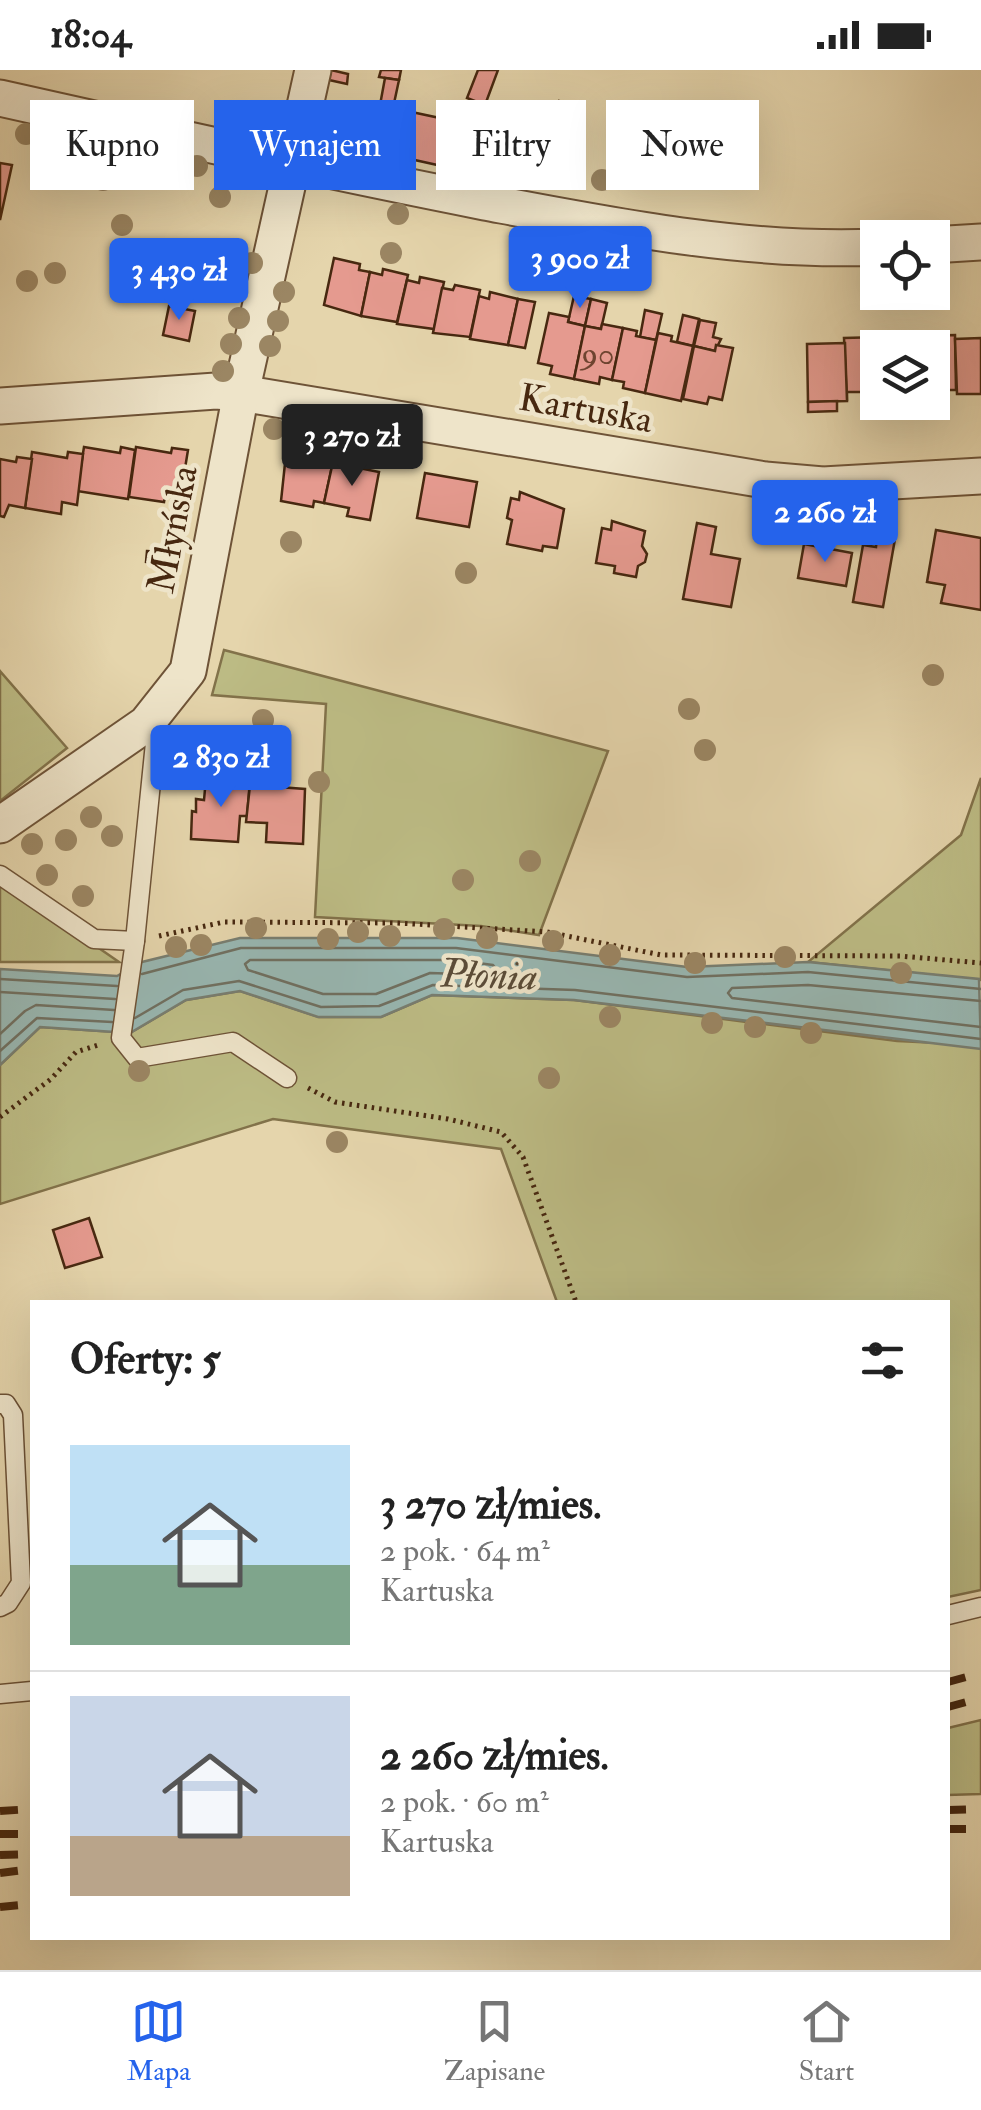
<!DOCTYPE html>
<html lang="pl">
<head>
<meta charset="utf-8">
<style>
	body { margin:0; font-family:"IM FELL Double Pica",serif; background:#f2f2f2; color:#222; height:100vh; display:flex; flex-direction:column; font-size:38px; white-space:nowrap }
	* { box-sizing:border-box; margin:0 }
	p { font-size:32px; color:#767676 }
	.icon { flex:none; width:55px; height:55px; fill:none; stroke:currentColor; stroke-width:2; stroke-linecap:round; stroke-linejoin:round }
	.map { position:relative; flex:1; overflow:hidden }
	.panel { position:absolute; left:30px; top:1230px; width:920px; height:640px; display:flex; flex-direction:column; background:#fff; border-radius:0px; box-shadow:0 10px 40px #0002 }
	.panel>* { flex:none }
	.top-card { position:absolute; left:30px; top:30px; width:922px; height:90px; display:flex; gap:20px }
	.controls { position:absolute; left:860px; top:150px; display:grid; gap:20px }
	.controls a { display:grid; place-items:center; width:90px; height:90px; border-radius:0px; background:#fff; box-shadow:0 10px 40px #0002; font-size:50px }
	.price { position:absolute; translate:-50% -85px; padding:0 22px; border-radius:10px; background:#2563eb; color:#fff; font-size:32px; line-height:65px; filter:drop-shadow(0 2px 5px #0008) }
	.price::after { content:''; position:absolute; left:50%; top:60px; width:30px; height:22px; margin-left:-15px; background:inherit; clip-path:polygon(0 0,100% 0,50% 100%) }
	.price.on { background:#222; color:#fff }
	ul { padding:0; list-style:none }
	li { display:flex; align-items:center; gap:30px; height:250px; padding:0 40px }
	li+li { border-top:2px solid #e0e0e0 }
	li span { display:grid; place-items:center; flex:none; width:280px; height:200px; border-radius:0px; color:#555 }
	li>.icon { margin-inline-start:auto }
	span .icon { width:120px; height:120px; fill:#fffc; stroke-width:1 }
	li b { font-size:42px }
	h2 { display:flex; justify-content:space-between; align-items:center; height:120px; padding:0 40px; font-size:42px }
	.tag { padding:0 35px; border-radius:0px; background:#fff; box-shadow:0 10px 40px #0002; font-size:35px; line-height:90px }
	.tag.on { background:#2563eb; color:#fff }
	.status { display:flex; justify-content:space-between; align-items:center; height:70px; padding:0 50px; background:#fff; direction:ltr }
	.status svg { height:28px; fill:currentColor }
	.tab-bar { display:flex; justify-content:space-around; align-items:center; height:140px; border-top:2px solid #e0e0e0; background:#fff; font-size:28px; color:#767676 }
	.tab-bar a { display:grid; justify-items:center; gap:5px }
	.tab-bar .on { color:#2563eb }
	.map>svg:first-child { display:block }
</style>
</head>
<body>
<div class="status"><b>18:04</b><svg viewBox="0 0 49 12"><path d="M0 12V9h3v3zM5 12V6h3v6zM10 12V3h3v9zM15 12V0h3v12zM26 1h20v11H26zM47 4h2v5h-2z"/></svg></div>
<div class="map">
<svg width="981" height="1900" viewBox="0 0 981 1900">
	<rect width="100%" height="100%" fill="#e5d5ac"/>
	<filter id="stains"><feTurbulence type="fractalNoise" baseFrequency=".002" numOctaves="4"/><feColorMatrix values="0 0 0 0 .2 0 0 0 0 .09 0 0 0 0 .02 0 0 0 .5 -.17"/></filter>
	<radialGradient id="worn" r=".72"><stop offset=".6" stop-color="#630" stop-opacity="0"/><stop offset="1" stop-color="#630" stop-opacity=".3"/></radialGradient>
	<g fill="#bcbb84" stroke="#82724a" stroke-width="2.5">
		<path d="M 224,580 L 608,681 L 539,865 L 481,856 L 315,847 L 326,634 L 212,625 Z"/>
		<path d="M 0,601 L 67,678 L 0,731 Z"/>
		<path d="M 981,708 L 981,910 L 808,892 L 961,765 Z"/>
		<path d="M 0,810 L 119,892 L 0,892 Z"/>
		<path d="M 240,921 L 319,947 L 381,947 L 432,925 L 574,930 L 897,971 L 981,975 L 981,1520 L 948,1527 L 948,1232 L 557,1232 L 501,1079 L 273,1049 L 0,1134 L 0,995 L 40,957 L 130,963 L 186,930 Z"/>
		<path d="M 981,1650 L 981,1724 L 948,1725 L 948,1658 Z"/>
	</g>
	<path fill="#98b7b2" stroke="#787e71" stroke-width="2.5" d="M 240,868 L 457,868 L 687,897 L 808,892 L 979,909 L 981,979 L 574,930 L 432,925 L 381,947 L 318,947 L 240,921 L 186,930 L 130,963 L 40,957 L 0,995 L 0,899 L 117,906 L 142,892 Z"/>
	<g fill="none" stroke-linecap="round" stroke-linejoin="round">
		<g stroke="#707061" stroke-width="2.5">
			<path d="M 250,890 L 455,890 L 493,895 L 497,900 L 492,905 L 430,903 L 376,924 L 323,924 L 248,900 L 245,894 Z"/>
			<path d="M 142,904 L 241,878 L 456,878 L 687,907 L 808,902 L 981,919"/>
			<path d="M 0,909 L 117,916"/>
			<path d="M 0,922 L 115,929"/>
			<path d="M 981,931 L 808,915 L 732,918 L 728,923 L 732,928 L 981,957"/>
			<path d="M 135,948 L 183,920 L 239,911 L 321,937 L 379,936 L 433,915 L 575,920 L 981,969"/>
			<path d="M 0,964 L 25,941 L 36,935 L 114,940"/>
			<path d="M 0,981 L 37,948 L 112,952"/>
		</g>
	</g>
	<g fill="#e59a8f" stroke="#472810" stroke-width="2.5">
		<path d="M 331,0 L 348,4 L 347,14 L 329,10 Z"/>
		<path d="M 381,0 L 401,0 L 399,10 L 379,7 Z"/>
		<path d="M 478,0 L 498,0 L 485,35 L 467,28 Z"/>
		<path d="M 385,8 L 399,10 L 393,38 L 380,35 Z"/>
		<path d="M 559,31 L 571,34 L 566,51 L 554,47 Z"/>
		<path d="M 339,32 L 376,39 L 380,35 L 393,38 L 383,83 L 332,73 Z"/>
		<path d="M 393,38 L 477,56 L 460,100 L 383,83 Z"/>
		<path d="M 0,93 L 12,95 L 0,150 Z"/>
		<path d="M 334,188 L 360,194 L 359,200 L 370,202 L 361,246 L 324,235 Z"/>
		<path d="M 383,199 L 408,205 L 397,252 L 361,246 L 370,202 L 382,205 Z"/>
		<path d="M 420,207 L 444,212 L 434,259 L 397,254 L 407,210 L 419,213 Z"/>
		<path d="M 455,215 L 480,220 L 470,267 L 433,263 L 442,218 L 453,220 Z"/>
		<path d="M 490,222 L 518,229 L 508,275 L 470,269 L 479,226 L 489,229 Z"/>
		<path d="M 574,226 L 591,229 L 585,256 L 568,252 Z"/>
		<path d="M 518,229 L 535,232 L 525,278 L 508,275 Z"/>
		<path d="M 591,229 L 607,233 L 601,259 L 585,256 Z"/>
		<path d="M 169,236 L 195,241 L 189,271 L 163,265 Z"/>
		<path d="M 645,240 L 662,244 L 656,270 L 640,267 Z"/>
		<path d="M 549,243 L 569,247 L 568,252 L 585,256 L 574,309 L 550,304 L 552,296 L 538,293 Z"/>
		<path d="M 683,245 L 699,249 L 693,276 L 677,272 Z"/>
		<path d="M 700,250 L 716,253 L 713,267 L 721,269 L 715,281 L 694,276 Z"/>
		<path d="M 602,254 L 623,258 L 612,310 L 600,307 L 599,314 L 574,309 L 585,256 L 601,259 Z"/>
		<path d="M 623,258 L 637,261 L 636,266 L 656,270 L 645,323 L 623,318 L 624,312 L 612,310 Z"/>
		<path d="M 658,263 L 672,266 L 671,271 L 693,276 L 681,331 L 645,323 Z"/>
		<path d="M 955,265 L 956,320 L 932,320 L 932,278 L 918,278 L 918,266 Z"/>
		<path d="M 881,267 L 883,272 L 918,270 L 918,278 L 881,278 Z"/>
		<path d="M 881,267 L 881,278 L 878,278 L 878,322 L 847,322 L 847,331 L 844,268 Z"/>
		<path d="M 981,268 L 981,324 L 957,324 L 955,269 Z"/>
		<path d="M 845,273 L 847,331 L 808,332 L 807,274 Z"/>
		<path d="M 716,275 L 733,278 L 722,330 L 709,327 L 707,334 L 683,329 L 694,276 L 715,281 Z"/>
		<path d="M 837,331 L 837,341 L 808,342 L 808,332 Z"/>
		<path d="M 84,377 L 120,383 L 121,377 L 135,380 L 128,429 L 77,421 Z"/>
		<path d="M 136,377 L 171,383 L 172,378 L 188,380 L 180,429 L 165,426 L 164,432 L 129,427 Z"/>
		<path d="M 32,382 L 67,388 L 68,382 L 83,384 L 77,435 L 62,432 L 61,444 L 25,438 Z"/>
		<path d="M 286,384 L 317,390 L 318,384 L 334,387 L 324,433 L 314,431 L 313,437 L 281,431 Z"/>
		<path d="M 17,387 L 32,389 L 25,438 L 9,435 L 4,447 L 0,446 L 0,389 L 16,392 Z"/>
		<path d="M 334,387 L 350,390 L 349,396 L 379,402 L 370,450 L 347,446 L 349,438 L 324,433 Z"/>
		<path d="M 425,403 L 477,412 L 469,457 L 417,448 Z"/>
		<path d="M 520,422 L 564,439 L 557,478 L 543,476 L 542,481 L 507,474 L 512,450 L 507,448 L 511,428 L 519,430 Z"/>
		<path d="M 612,451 L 645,461 L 642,476 L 647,484 L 645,492 L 638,496 L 636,507 L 614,503 L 615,496 L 596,493 L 602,458 L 611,460 Z"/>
		<path d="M 697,453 L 716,457 L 711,484 L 740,489 L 731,537 L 683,529 Z"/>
		<path d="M 936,460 L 981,468 L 981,540 L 941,533 L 945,515 L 927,512 Z"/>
		<path d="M 877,466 L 895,469 L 883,537 L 853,532 L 863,475 L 876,477 Z"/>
		<path d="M 804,474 L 852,483 L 846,516 L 798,508 Z"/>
		<path d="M 147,481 L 159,482 L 158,494 L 146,492 Z"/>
		<path d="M 206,708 L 250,710 L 247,746 L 240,746 L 238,772 L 191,769 L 192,741 L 196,742 L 196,729 L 204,730 Z"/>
		<path d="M 250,715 L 305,719 L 303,774 L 266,772 L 267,753 L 246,752 Z"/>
		<path d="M 89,1148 L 102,1187 L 65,1198 L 53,1160 Z"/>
	</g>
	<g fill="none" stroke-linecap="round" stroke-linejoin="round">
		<defs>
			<g id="service">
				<path d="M 146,654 L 155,673 L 135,871 L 121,968 L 137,988 L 233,972 L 287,1008"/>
				<path d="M 0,805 L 94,869 L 135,871"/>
				<path d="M 0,1334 L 6,1334 L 13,1345 L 21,1513 L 8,1533 L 0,1537"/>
				<path d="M 948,1545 L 981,1537"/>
				<path d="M 0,1624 L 32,1621"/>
			</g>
			<g id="minor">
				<path d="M 0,28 C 161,64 322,100 485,132 C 612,156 747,183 878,177"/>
				<path d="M 932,175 L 981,172"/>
				<path d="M 0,336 L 216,321 L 241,323 L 765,410 L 823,415 L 981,406"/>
				<path d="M 0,755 L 146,654 L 188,601 L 241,323 L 313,0"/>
			</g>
		</defs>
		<use href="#service" stroke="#6e5337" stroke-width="21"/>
		<use href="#minor" stroke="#6e5337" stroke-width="39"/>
		<g stroke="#472810" stroke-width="5" stroke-dasharray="2.5 5" stroke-linecap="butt">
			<path d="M 159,866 L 224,852 L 397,853 L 547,862 L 661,885 L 900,886 L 981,893"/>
			<path d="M 308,1018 L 335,1032 L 448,1049 L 501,1062 L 523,1087 L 576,1232"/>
			<path d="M 0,1047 L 51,1009 L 76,982 L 101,974"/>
		</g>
		<use href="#service" stroke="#eee4c9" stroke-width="18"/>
		<use href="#minor" stroke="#eee4c9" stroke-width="35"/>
		<g stroke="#472810" stroke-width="8" stroke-dasharray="18 18" stroke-linecap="butt">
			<path d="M 948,1612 L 981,1603"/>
			<path d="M 948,1637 L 981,1628"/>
			<path d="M 948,1740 L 981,1739"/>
			<path d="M 0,1741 L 32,1739"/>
			<path d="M 948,1759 L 981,1759"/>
			<path d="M 0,1764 L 32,1764"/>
			<path d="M 0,1785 L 32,1784"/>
			<path d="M 0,1803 L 32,1799"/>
			<path d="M 0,1837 L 32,1834"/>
		</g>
	</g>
	<g fill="#9b8663">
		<circle cx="563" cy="41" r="11"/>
		<circle cx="26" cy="64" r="11"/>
		<circle cx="546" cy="66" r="11"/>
		<circle cx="54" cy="73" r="11"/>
		<circle cx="111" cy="83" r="11"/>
		<circle cx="82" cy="85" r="11"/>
		<circle cx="197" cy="96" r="11"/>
		<circle cx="542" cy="107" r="11"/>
		<circle cx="103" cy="110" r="11"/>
		<circle cx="602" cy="110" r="11"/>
		<circle cx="220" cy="127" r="11"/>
		<circle cx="398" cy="144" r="11"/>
		<circle cx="122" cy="155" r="11"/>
		<circle cx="577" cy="178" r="11"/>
		<circle cx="391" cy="183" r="11"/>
		<circle cx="252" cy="193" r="11"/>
		<circle cx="55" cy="203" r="11"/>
		<circle cx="27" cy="211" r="11"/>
		<circle cx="284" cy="222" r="11"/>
		<circle cx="239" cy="248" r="11"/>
		<circle cx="278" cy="251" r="11"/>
		<circle cx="231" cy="274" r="11"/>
		<circle cx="270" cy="276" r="11"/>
		<circle cx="223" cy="301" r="11"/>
		<circle cx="274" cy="359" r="11"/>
		<circle cx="299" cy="361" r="11"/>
		<circle cx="291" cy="472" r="11"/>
		<circle cx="466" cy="503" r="11"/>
		<circle cx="933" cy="605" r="11"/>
		<circle cx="689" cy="639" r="11"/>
		<circle cx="263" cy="650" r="11"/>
		<circle cx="705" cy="680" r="11"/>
		<circle cx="319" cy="712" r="11"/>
		<circle cx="91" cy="747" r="11"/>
		<circle cx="112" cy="766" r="11"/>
		<circle cx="66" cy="770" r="11"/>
		<circle cx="32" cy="774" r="11"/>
		<circle cx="530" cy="791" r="11"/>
		<circle cx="47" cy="805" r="11"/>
		<circle cx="463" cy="810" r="11"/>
		<circle cx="83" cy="826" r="11"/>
		<circle cx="256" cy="858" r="11"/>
		<circle cx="444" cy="859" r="11"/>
		<circle cx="358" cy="862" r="11"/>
		<circle cx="390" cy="866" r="11"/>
		<circle cx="487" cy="868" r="11"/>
		<circle cx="328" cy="869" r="11"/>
		<circle cx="553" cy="871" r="11"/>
		<circle cx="201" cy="875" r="11"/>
		<circle cx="176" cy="877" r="11"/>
		<circle cx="610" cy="885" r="11"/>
		<circle cx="785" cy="887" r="11"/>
		<circle cx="695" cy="893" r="11"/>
		<circle cx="901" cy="903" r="11"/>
		<circle cx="610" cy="947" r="11"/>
		<circle cx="712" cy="953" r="11"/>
		<circle cx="755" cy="957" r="11"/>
		<circle cx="811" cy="963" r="11"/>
		<circle cx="139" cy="1001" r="11"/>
		<circle cx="549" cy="1008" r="11"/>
		<circle cx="337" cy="1072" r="11"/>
	</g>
	<g text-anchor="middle" stroke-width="9" stroke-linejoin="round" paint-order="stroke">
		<g font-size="32" fill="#6e4430">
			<text x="598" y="294">90</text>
		</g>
		<g font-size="38" fill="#472810" stroke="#eee4c9">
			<text transform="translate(586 338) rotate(10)" y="13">Kartuska</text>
			<text transform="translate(172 459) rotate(-79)" y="13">Młyńska</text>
		</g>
		<g font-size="40" font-style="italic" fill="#5b4c38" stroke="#eee4c9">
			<text transform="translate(489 904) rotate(2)" y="14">Płonia</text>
		</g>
	</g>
	<rect width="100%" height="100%" filter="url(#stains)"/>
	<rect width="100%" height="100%" fill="url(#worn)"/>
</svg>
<div class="controls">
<a><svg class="icon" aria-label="locate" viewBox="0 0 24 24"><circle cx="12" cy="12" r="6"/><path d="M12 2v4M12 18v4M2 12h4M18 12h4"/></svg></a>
<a><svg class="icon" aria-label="layers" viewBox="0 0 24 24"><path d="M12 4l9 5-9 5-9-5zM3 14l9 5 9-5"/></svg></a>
</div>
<b class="price" style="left:580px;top:241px">3 900 zł</b>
<b class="price" style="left:179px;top:253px">3 430 zł</b>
<b class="price on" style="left:352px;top:419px">3 270 zł</b>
<b class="price" style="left:825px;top:495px">2 260 zł</b>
<b class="price" style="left:221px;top:740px">2 830 zł</b>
<div class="top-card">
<a class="tag">Kupno</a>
<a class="tag on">Wynajem</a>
<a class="tag">Filtry</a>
<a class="tag">Nowe</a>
</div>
<section class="panel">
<h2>Oferty: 5<svg class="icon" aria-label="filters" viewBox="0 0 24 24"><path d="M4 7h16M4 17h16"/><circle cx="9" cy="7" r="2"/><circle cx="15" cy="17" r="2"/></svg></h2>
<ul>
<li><span style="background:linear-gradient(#bfe0f5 60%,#7fa58c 0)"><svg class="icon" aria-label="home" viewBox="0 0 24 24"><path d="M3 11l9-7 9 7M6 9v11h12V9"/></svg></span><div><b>3 270 zł/mies.</b><p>2 pok. · 64 m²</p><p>Kartuska</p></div></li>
<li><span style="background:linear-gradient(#c9d6e8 70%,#b9a48a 0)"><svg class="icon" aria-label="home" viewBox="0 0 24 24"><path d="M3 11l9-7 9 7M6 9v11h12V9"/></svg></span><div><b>2 260 zł/mies.</b><p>2 pok. · 60 m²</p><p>Kartuska</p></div></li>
</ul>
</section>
</div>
<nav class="tab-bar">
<a class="on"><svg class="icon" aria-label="map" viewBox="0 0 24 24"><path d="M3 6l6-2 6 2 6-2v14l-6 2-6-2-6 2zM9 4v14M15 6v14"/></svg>Mapa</a>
<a><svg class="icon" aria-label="saved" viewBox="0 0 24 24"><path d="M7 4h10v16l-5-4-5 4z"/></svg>Zapisane</a>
<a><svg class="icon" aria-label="home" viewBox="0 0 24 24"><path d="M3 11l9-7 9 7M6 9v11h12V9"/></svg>Start</a>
</nav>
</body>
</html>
